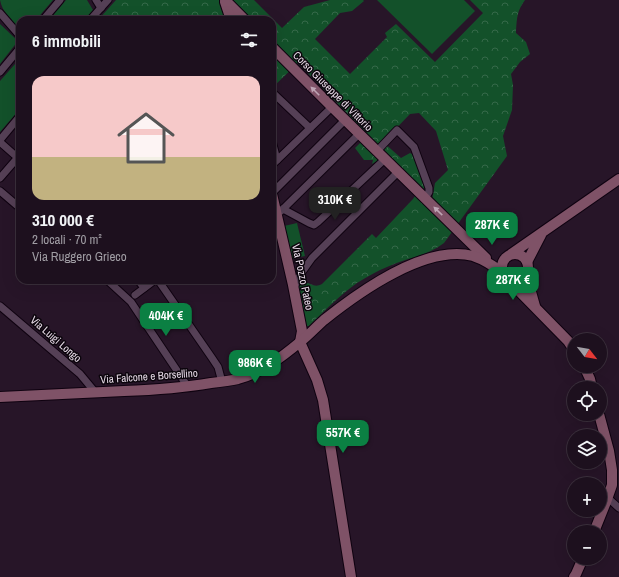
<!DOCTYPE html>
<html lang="it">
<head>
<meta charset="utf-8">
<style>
	body { margin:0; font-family:"Archivo Narrow",sans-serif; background:#2a1e2b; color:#f1f3f6; height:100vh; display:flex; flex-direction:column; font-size:15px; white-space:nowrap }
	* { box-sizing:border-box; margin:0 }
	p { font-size:13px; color:#a09da4 }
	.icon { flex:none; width:22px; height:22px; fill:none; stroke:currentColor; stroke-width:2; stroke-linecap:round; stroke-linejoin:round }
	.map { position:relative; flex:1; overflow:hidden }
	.drawer { position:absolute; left:16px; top:16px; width:260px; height:268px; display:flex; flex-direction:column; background:#1d101e; border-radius:12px; box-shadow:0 4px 16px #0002,0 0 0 1px #3b303c }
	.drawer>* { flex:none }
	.needle { width:26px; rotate:121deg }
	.fabs { position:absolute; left:567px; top:333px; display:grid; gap:8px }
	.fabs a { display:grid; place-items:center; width:40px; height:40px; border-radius:50%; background:#1d101e; box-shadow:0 4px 16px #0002,0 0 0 1px #3b303c; font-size:20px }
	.price { position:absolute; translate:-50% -34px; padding:0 9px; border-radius:8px; background:#0b8043; color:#fff; font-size:13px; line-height:26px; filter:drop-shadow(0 1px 2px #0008) }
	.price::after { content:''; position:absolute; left:50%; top:24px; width:12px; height:9px; margin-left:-6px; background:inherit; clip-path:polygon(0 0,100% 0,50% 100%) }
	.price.selected { background:#222; color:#fff }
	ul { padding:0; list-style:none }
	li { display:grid; align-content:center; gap:8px; height:212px; padding:0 16px }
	li span { display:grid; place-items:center; height:124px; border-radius:12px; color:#555 }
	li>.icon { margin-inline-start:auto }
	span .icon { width:72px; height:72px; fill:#fffc; stroke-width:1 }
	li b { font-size:17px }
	h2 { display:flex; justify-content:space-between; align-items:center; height:48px; padding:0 16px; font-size:17px }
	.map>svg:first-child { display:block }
</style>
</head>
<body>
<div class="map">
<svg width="619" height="577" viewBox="0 0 619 577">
	<defs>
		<pattern id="forest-crowns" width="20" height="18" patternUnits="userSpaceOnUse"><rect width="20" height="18" fill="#13512a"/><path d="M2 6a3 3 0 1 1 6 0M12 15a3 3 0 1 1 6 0" fill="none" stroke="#356949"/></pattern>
	</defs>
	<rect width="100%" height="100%" fill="#271528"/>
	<g fill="#13512a">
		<path d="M 0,0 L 53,0 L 36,20 L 20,20 L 20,29 C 12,21 2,12 0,0 Z"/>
		<path d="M 66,0 L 87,0 L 93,10 L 85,20 L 49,20 Z"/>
		<path d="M 377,0 L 464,0 L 475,11 L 432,54 Z"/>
		<path d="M 0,24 L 18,41 L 0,64 Z"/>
		<path d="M 17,63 L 20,65 L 20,109 L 0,132 L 0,81 L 15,64 Z"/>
		<path d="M 297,223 L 305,256 L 291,259 L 284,226 Z"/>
	</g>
	<g fill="url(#forest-crowns)">
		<path d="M 116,0 L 254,0 L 282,28 L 304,7 L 330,0 L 363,0 L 364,1 L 352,11 L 340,13 L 315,39 L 350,74 L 387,37 L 385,33 L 396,24 L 435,62 L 483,13 L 470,0 L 525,0 C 517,11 517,17 516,31 L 516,33 L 526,42 L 530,54 L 520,62 L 511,74 L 513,85 L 512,110 L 503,136 L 507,156 L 444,243 C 427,256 406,258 387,267 C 377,271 367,277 357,283 C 340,295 324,311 309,326 L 306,326 L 297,286 C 298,285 303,283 303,283 C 311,281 313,289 322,284 L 372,234 L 376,238 L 413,199 L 415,196 L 432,200 L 435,183 L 448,170 L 436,131 L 419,113 L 410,114 L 383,142 L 401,158 L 410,153 L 416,156 L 426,187 L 422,190 L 298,63 L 272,88 L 272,20 L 98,20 Z"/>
		<path d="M 361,142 L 379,160 L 372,164 L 373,160 L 364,160 L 355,148 Z"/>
	</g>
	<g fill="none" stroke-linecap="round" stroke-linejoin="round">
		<defs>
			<g id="street">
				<path d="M 96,0 L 101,8"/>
				<path d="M 0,13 L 20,36"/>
				<path d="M 43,20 L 60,0"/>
				<path d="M 90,20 L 108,0"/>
				<path d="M 0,72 L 20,48"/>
				<path d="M 272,92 L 310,128"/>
				<path d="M 0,140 L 20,116"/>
				<path d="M 272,141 L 277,160"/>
				<path d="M 0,142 L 18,158"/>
				<path d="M 377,151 L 397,130 L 414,147 L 429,188 L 429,192 L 425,198"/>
				<path d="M 272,165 L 332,107"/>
				<path d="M 0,178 L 20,155"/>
				<path d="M 0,191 L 20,208"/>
				<path d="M 272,193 L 345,120"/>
				<path d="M 283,209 L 309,223 L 314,225 L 318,222 L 385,159"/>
				<path d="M 281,211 L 359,134"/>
				<path d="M 107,280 L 131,302 L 188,387"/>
				<path d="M 138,280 L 144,288"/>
				<path d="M 158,280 L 212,358 L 218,367 L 222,382"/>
				<path d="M 294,287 L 302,272 L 312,258 L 398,172"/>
				<path d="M 135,295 L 155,280"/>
				<path d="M 0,306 L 80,374 L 95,392"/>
				<path d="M 608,498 L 619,508"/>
			</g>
			<g id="secondary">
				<path d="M 225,0 L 245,20"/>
				<path d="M 225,2 L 231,20"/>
				<path d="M 272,47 L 332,107 L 486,258"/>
				<path d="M 272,194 L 293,285 L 302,331 L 300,342 L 317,380 L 323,400 L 351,577"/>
				<path d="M 511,254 L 619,179"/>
				<circle cx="515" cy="267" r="13"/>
				<path d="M 527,262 L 541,235"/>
				<path d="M 526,274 L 535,306"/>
				<path d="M 509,278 L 519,291 L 568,341 L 574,350"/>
				<path d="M 584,366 L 590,379 L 592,388"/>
				<path d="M 0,397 C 41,395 82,393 124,391 C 153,390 182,388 211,383 C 220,382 229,381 238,379 C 261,373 282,357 300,342 C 309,335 316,327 324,320 C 359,292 426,244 473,256 C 485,260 494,266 504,274"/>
				<path d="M 594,532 L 606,502 L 612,485 L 612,470 L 609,451 L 599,414"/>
				<path d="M 574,577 L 576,574 L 583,558"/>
			</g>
		</defs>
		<use href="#street" stroke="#0f0210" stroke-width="9"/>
		<use href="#secondary" stroke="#0f0210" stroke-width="12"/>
		<use href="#street" stroke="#554056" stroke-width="7"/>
		<use href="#secondary" stroke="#7f5267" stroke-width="10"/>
	</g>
	<defs><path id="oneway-solid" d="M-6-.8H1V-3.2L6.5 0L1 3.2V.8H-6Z"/></defs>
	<g fill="#bea4b4">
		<use href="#oneway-solid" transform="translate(315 91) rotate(-135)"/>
		<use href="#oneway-solid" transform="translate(438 211) rotate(-136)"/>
	</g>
	<g text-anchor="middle" stroke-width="3" stroke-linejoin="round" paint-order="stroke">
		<g font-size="11" fill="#e8dbe8" stroke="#0b050c">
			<text transform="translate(333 91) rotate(45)" y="4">Corso Giuseppe di Vittorio</text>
			<text transform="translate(303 277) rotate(78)" y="4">Via Pozzo Pateo</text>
			<text transform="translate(56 339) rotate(41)" y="4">Via Luigi Longo</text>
			<text transform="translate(149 376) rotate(-4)" y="4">Via Falcone e Borsellino</text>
		</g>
	</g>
</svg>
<div class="fabs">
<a><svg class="needle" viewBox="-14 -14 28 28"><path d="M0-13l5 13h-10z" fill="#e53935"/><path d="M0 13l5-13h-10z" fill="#a09da4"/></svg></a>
<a><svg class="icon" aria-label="locate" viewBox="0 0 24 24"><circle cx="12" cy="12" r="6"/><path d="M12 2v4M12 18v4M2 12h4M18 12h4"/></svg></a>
<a><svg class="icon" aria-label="layers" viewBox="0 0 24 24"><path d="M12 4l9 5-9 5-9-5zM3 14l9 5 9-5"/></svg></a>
<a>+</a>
<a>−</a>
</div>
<b class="price selected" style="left:335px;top:221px">310K €</b>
<b class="price" style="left:492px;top:246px">287K €</b>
<b class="price" style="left:513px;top:301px">287K €</b>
<b class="price" style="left:166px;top:337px">404K €</b>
<b class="price" style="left:255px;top:384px">986K €</b>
<b class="price" style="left:343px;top:454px">557K €</b>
<section class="drawer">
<h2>6 immobili<svg class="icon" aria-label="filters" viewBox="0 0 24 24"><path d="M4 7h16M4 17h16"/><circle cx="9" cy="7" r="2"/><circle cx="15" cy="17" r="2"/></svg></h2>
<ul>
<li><span style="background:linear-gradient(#f6c9c9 65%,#c2b280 0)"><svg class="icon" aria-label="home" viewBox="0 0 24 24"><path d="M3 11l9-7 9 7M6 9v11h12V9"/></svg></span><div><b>310 000 €</b><p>2 locali · 70 m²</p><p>Via Ruggero Grieco</p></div></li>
</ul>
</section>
</div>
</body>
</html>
